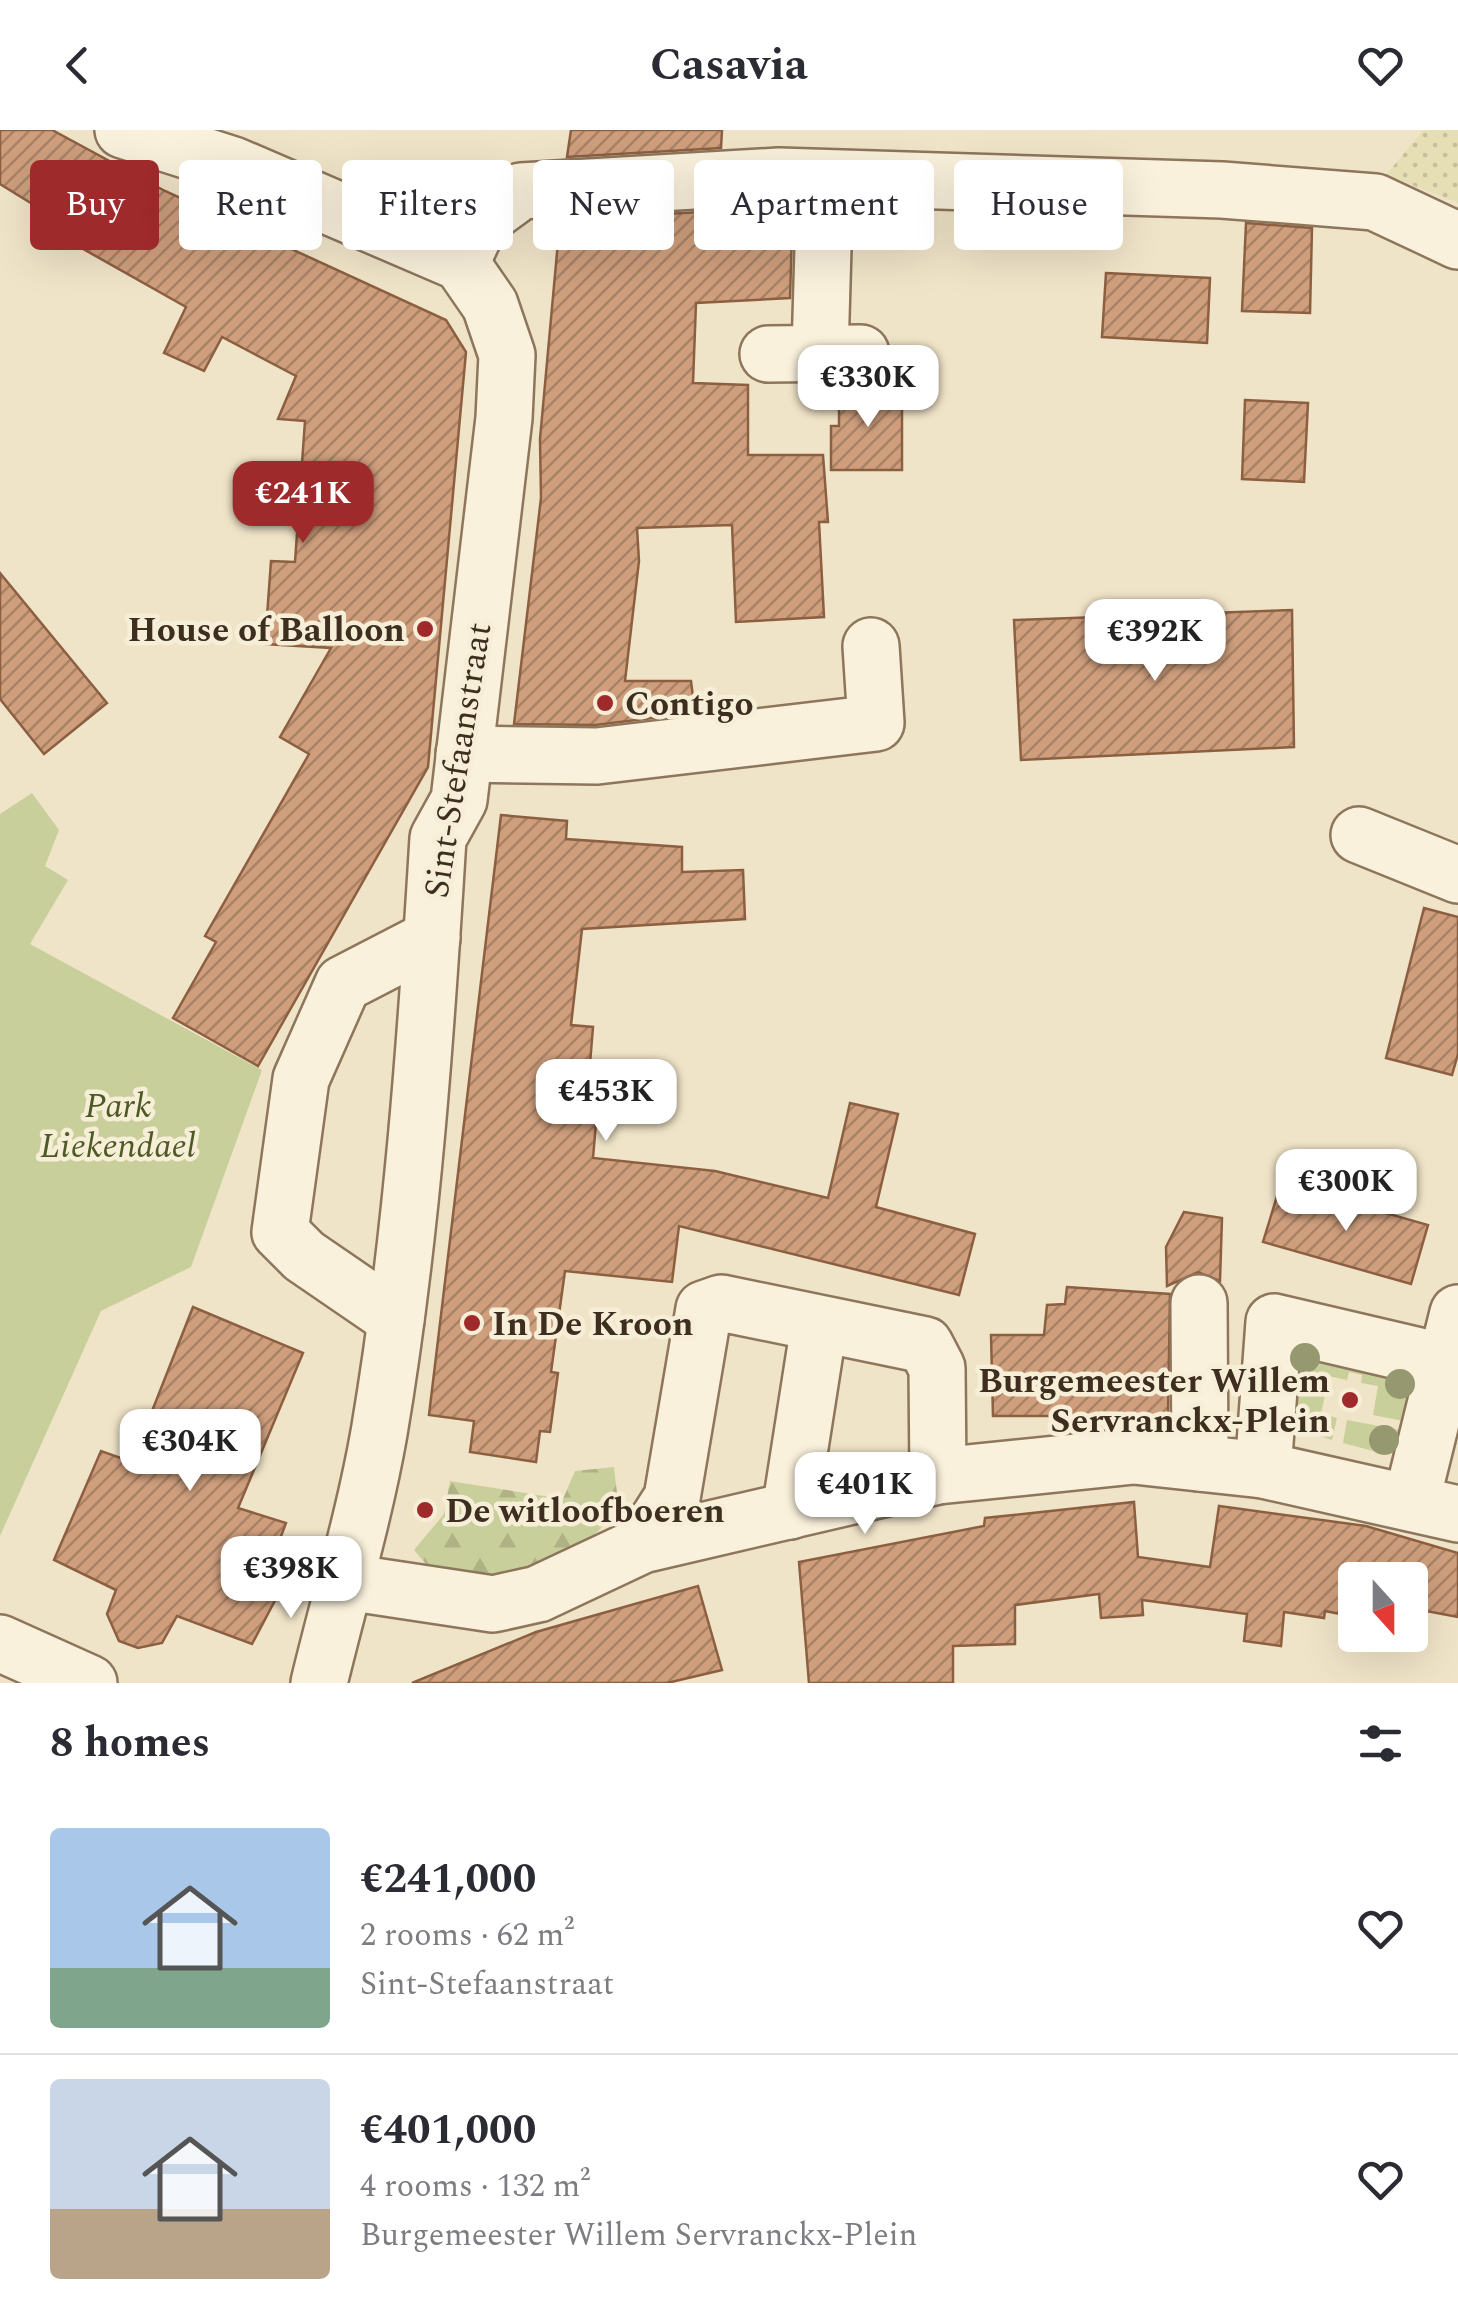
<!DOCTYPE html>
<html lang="en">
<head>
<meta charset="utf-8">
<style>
	body { margin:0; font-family:Spectral,serif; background:#f2f2f3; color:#2b2b33; height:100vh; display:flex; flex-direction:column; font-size:38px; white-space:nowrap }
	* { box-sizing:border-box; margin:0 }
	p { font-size:32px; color:#7c7c81 }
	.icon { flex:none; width:55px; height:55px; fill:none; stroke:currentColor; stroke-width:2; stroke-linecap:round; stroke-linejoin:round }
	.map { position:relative; height:1553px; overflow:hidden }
	.panel { display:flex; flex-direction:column; background:#fff; flex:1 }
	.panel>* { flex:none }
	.hud { position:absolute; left:30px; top:30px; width:1400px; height:90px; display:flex; gap:20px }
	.needle { width:65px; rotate:159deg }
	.tools { position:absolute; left:1338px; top:1432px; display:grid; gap:20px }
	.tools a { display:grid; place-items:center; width:90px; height:90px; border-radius:10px; background:#fff; box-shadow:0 10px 40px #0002; font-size:50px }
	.price { position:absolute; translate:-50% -85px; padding:0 22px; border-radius:20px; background:#fff; color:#222; font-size:32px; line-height:65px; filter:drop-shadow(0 2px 5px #0008) }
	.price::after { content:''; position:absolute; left:50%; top:60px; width:30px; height:22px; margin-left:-15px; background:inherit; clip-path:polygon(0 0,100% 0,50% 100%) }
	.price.current { background:#9e2a2b; color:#fff }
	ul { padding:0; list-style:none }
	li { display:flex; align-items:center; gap:30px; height:250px; padding:0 50px }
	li+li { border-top:2px solid #e1e1e2 }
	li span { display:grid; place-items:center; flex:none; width:280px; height:200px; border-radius:10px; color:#555 }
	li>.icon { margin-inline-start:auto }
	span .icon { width:120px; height:120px; fill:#fffc; stroke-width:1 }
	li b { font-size:42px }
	h2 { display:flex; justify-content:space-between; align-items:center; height:120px; padding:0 50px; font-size:42px }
	.tag { padding:0 35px; border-radius:10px; background:#fff; box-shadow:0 10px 40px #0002; font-size:35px; line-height:90px }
	.tag.current { background:#9e2a2b; color:#fff }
	header { display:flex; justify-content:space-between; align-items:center; height:130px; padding:0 50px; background:#fff; font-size:45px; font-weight:700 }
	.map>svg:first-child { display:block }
</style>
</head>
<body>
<header><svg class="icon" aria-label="back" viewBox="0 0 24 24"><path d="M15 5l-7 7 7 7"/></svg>Casavia<svg class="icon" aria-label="heart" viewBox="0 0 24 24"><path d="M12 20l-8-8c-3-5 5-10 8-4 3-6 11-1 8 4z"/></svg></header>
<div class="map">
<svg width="1458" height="1553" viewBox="0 0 1458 1553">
	<defs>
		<pattern id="farmland-dots" width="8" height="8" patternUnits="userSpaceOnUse" patternTransform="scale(2.5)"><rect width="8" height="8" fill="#e6deb5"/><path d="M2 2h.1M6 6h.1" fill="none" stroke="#c6bf9b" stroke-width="1.8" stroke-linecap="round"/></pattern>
		<pattern id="forest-firs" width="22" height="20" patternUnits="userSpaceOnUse" patternTransform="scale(2.5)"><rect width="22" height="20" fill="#c9cf9b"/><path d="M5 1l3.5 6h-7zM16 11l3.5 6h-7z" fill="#aeb285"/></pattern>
		<pattern id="building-hatch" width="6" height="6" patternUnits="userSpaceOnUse" patternTransform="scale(2.5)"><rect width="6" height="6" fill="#cf9f7d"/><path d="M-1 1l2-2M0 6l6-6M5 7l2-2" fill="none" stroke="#a98266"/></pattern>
	</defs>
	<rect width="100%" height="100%" fill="#f0e4c8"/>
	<path fill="url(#farmland-dots)" d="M 1423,0 L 1458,0 L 1458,73 L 1386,45 Z"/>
	<g fill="#c9cf9b">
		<path d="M 32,663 L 59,700 L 45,736 L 68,750 L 30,814 L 262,940 L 191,1137 L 101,1181 L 0,1406 L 0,684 Z"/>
		<path d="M 1294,1219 L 1415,1244 L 1408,1292 L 1373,1285 L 1378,1256 L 1361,1253 L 1362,1245 L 1349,1242 L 1347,1250 L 1291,1238 Z"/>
		<path d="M 1289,1248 L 1327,1256 L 1321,1284 L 1337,1288 L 1332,1310 L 1286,1295 Z"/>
		<path d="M 1347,1290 L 1406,1301 L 1396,1322 L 1388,1325 L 1343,1313 Z"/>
	</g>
	<path fill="url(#forest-firs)" d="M 614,1337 L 619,1380 L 583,1416 L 507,1448 L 431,1440 L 414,1420 L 444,1384 L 450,1351 L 563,1369 L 575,1341 Z"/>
	<g fill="url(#building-hatch)" stroke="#8d5f41" stroke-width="2.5">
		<path d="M 0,0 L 52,0 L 165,61 L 446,190 L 466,222 L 428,637 L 258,936 L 173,888 L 216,812 L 205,806 L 309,624 L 280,607 L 331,518 L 265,514 L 271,431 L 295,432 L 305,291 L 278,289 L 296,246 L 222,207 L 204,241 L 164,223 L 186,177 L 46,98 L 55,88 L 0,54 Z"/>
		<path d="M 571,0 L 722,0 L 721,18 L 567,27 Z"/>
		<path d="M 718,81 L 717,107 L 792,102 L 790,168 L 696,173 L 693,253 L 748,255 L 748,325 L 823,325 L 828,392 L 819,392 L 824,487 L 736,492 L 732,395 L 637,398 L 639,431 L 625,551 L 691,551 L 695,583 L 595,595 L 514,594 L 541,368 L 540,309 L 560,90 Z"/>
		<path d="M 1246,93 L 1312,98 L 1310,183 L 1242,181 Z"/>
		<path d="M 1106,143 L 1210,148 L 1207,213 L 1102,207 Z"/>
		<path d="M 839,258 L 902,258 L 902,340 L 831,340 L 831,296 L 839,296 Z"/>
		<path d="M 1245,270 L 1308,273 L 1304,352 L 1242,349 Z"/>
		<path d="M 0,443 L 107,573 L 44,624 L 0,569 Z"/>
		<path d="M 1292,480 L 1294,617 L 1021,630 L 1014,490 Z"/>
		<path d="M 501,685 L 567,691 L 566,709 L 682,717 L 682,742 L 743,740 L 745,789 L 582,799 L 571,895 L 593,897 L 590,934 L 601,935 L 593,1028 L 715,1041 L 828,1068 L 850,973 L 898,984 L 876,1077 L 975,1104 L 959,1165 L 679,1096 L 672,1152 L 565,1141 L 551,1242 L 558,1243 L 550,1302 L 540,1301 L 536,1332 L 470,1322 L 474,1291 L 429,1285 Z"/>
		<path d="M 1424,778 L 1458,787 L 1458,924 L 1452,945 L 1386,928 Z"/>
		<path d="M 1281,1053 L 1428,1095 L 1411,1154 L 1263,1112 Z"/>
		<path d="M 1184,1082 L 1222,1088 L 1220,1151 L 1198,1142 L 1167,1156 L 1166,1117 Z"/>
		<path d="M 1067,1157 L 1170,1164 L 1168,1286 L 993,1286 L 991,1205 L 1044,1205 L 1047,1175 L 1065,1174 Z"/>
		<path d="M 193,1177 L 303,1223 L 238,1378 L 286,1393 L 264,1451 L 281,1459 L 252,1514 L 177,1486 L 162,1513 L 138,1518 L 119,1511 L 107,1484 L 116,1460 L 54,1430 L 101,1321 L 132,1332 Z"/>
		<path d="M 1134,1372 L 1138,1427 L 1210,1437 L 1219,1376 L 1366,1396 L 1458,1423 L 1458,1487 L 1410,1478 L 1410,1450 L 1355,1450 L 1355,1487 L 1325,1481 L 1324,1488 L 1284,1482 L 1281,1516 L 1244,1511 L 1247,1484 L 1142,1470 L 1143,1485 L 1101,1488 L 1099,1464 L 1015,1475 L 1015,1514 L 953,1516 L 953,1553 L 809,1553 L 799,1432 L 984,1396 L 985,1388 Z"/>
		<path d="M 698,1456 L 722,1540 L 667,1553 L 412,1553 L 536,1502 Z"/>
	</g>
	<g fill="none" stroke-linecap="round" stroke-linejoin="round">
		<defs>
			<g id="minor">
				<path d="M 123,0 L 233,35 L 461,133 L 490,175 L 507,225 L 504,288 L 459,670 L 438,708 C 426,906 412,1108 379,1303 C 364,1388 339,1470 319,1553"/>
				<path d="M 461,133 L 481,90 L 521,61 L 779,46 L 1222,60 L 1375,72 L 1458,111"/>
				<path d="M 820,223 L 825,48"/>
				<path d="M 768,224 L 861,223"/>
				<path d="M 464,624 L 597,626 L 876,593 L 871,516"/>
				<path d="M 1359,705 L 1458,745"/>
				<path d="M 1199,1173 L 1200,1333"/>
				<path d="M 396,1189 L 304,1126 L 280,1102 L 301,949 L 343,854 L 432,808"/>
				<path d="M 1263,1340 L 1274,1192 L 1445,1232"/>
				<path d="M 1411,1373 L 1458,1183"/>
				<path d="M 790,1381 L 819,1196"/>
				<path d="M 642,1415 L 672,1368 L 704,1179 L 721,1173 L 925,1215 L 937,1238 L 938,1346"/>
				<path d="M 347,1452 L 493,1474 L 538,1464 L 642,1415 L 938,1346 L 1134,1326 L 1263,1340 L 1458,1384"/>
				<path d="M 0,1513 L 89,1553"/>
			</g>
		</defs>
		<use href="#minor" stroke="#8d765c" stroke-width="60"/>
		<use href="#minor" stroke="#faf1dc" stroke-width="55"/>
	</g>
	<g fill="#96986f">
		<circle cx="396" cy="67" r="15"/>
		<circle cx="1305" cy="1228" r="15"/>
		<circle cx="1400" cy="1254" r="15"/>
		<circle cx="1384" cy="1310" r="15"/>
	</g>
	<g fill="#9e2a2b" stroke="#f7eed8" stroke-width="4">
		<circle cx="425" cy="499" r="10"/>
		<circle cx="605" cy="573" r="10"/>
		<circle cx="472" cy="1193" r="10"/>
		<circle cx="1350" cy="1270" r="10"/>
		<circle cx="425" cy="1380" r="10"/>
	</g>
	<g text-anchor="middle" stroke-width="9" stroke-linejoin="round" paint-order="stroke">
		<g font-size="35" font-weight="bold" fill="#3d2e20" stroke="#f7eed8" text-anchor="start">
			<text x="405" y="511" text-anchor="end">House of Balloon</text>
			<text x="625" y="585">Contigo</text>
			<text x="492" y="1205">In De Kroon</text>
			<text x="1330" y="1262" text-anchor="end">Burgemeester Willem<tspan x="1330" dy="40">Servranckx-Plein</tspan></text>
			<text x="445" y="1392">De witloofboeren</text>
		</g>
		<g font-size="35" fill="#3d2e20" stroke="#f7eed8">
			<text transform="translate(457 630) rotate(-81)" y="12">Sint-Stefaanstraat</text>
		</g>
		<g font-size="35" font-style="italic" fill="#4d5a26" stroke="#f7eed8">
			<text x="118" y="987">Park<tspan x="118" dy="40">Liekendael</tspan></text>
		</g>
	</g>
</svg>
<div class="tools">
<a><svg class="needle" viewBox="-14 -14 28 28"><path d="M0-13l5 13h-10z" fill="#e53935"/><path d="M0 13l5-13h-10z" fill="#7c7c81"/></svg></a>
</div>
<b class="price" style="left:868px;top:300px">€330K</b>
<b class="price current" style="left:303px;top:416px">€241K</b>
<b class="price" style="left:1155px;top:554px">€392K</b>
<b class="price" style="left:606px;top:1014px">€453K</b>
<b class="price" style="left:1346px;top:1104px">€300K</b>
<b class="price" style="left:190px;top:1364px">€304K</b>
<b class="price" style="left:865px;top:1407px">€401K</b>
<b class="price" style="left:291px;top:1491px">€398K</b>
<div class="hud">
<a class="tag current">Buy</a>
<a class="tag">Rent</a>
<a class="tag">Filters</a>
<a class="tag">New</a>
<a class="tag">Apartment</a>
<a class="tag">House</a>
</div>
</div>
<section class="panel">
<h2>8 homes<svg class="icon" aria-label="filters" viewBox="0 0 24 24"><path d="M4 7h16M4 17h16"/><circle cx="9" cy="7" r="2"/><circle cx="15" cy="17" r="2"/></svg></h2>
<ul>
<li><span style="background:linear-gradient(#a9c7e8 70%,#7fa58c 0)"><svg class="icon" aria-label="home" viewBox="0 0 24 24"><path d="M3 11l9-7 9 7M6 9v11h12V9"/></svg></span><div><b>€241,000</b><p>2 rooms · 62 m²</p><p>Sint-Stefaanstraat</p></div><svg class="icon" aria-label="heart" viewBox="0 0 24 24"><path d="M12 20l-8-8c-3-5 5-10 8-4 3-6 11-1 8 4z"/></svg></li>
<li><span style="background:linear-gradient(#c9d6e8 65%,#b9a48a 0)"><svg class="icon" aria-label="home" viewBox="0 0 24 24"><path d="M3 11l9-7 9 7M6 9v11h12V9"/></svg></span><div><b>€401,000</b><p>4 rooms · 132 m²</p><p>Burgemeester Willem Servranckx-Plein</p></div><svg class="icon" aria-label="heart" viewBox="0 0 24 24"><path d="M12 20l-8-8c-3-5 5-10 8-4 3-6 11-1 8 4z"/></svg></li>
</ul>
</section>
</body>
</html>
